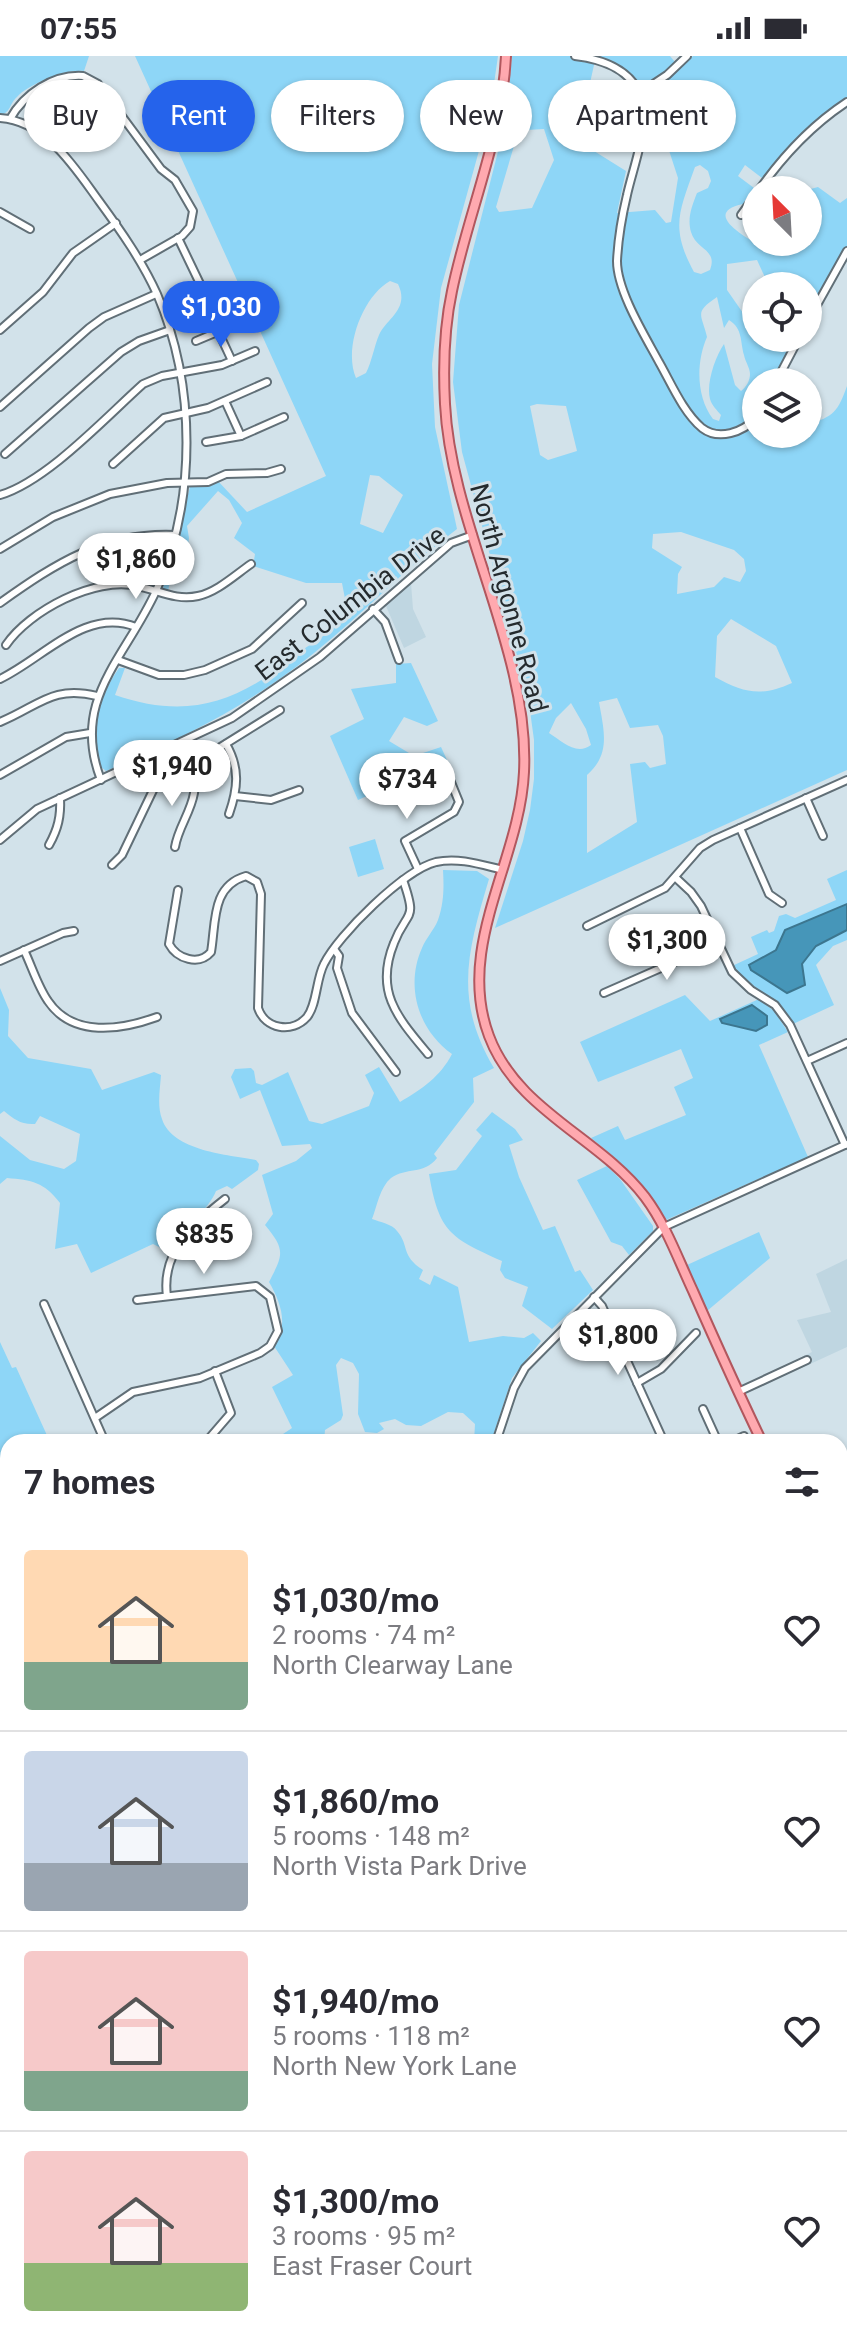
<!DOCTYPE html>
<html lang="en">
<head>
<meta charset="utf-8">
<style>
	body { margin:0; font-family:Roboto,sans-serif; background:#f2f2f3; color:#2b2b33; height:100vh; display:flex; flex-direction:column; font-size:30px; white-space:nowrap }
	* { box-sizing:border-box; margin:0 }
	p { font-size:26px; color:#7c7c81 }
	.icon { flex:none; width:44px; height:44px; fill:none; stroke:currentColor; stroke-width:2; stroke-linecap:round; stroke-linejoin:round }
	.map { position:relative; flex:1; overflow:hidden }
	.drawer { position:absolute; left:0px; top:1378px; width:848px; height:914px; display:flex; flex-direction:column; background:#fff; border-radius:24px 24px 0 0; box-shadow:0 2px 6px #0004 }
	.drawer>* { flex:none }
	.guide { position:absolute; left:24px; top:24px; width:800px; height:72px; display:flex; gap:16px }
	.needle { width:52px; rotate:336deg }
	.fabs { position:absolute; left:742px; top:120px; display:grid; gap:16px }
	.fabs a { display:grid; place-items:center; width:80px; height:80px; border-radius:50%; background:#fff; box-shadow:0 2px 6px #0004; font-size:40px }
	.price { position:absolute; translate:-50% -68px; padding:0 18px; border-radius:28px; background:#fff; color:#222; font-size:26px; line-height:52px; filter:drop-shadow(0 2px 4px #0008) }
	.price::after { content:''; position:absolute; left:50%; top:48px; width:24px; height:18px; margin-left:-12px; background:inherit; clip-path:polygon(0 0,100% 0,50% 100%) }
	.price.on { background:#2563eb; color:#fff }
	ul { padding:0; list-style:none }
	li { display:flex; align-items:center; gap:24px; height:200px; padding:0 24px }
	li+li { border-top:2px solid #e1e1e2 }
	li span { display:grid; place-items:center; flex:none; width:224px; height:160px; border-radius:8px; color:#555 }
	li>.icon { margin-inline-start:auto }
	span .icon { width:96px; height:96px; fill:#fffc; stroke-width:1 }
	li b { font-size:34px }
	h2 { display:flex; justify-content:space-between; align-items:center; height:96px; padding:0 24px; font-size:34px }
	.chip { padding:0 28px; border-radius:36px; background:#fff; box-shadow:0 2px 6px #0004; font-size:28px; line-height:72px }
	.chip.on { background:#2563eb; color:#fff }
	.status { display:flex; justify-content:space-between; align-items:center; height:56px; padding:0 40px; background:#fff; direction:ltr }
	.status svg { height:22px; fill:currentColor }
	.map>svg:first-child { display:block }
</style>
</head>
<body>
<div class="status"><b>07:55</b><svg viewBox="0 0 49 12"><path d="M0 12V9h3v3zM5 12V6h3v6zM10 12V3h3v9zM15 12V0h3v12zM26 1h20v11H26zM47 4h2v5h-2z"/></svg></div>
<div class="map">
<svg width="847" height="2291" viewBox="0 0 847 2291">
	<rect width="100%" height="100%" fill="#d2e2ea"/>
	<g fill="#bfd6e1">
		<path d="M 411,527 L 413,553 L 426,581 L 404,592 L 386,550 Z"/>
		<path d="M 847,1203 L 847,1291 L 745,1338 L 742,1330 L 812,1296 L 797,1264 L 831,1256 L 816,1218 Z"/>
	</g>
	<g fill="#8ed6f7" fill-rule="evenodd">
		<path d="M 0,0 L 89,0 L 84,15 C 68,13 28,28 17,41 C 9,48 11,57 0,59 Z"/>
		<path d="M 135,0 L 498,0 L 490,55 L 441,232 L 432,308 L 435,371 L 457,473 C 406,511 363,558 314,597 C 251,648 180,684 106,715 L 101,711 C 91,675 97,643 119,612 L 125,612 L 115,639 C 188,664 237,647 296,599 C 305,591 316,586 326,578 C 334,571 340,557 346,548 L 342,527 L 306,527 L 253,510 L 255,498 L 234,482 L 242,467 L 229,444 L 218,435 L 187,470 L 189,482 L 187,495 L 194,504 L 173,506 L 168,536 L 163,532 L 190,431 L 217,424 L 247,456 L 326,420 ZM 390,225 L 398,228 C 410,253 387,262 379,279 C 374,291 372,305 366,317 L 356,322 C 343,292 363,240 390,225 ZM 370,419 L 379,420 L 403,439 L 383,477 L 360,468 Z"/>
		<path d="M 512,0 L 596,0 L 588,36 C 608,60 601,68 594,95 L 626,115 L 617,157 L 655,154 L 666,167 L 671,166 L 678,122 L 663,76 L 645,75 L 646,41 L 628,16 L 596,0 L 670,0 L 680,12 L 693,0 L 847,0 L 847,43 C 813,64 786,91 762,122 L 745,109 L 738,120 L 754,132 L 743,148 C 701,157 746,181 760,190 L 766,186 L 808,186 L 807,134 L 818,131 L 840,147 L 847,142 L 847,199 L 808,268 L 808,230 L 769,230 L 757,204 L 727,208 L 727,234 L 743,257 L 756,259 L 756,282 L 801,282 L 778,326 L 756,326 L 756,378 L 808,378 L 808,368 C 834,361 838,355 847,330 L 847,714 L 495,872 L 523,785 L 530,754 L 534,723 L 534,684 L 528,640 L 462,396 L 453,326 L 459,249 L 505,68 ZM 544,73 L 554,104 L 532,152 L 499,156 L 496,151 L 516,83 L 527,74 ZM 700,109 L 708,115 L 711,125 L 708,132 L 697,137 C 692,150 687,162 691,176 C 696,194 718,193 710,214 L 701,218 L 694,216 C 670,172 679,156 695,111 ZM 717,241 L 724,272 L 729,264 C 743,273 740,285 744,299 C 745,305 750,312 750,318 C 750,325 746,331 741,335 L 735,329 L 724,288 C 715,301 706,328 710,343 C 712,350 717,354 721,359 L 719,365 L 713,363 C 696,341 696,306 707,281 C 702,258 693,257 717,241 ZM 537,348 L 566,350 L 577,395 L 548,404 L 540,399 L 530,350 ZM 681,476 L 734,494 L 744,503 L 746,515 L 740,526 L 724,521 L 714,531 L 677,538 L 678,518 L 682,511 L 652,492 L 653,478 ZM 731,563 L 776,590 L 792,627 C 761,641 744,637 715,621 L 717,580 ZM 617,642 L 630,672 L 658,669 L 663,680 L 666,708 L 650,712 L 645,706 L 630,708 L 637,766 L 587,797 L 587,719 C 611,698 604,675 599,646 ZM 571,647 L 586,673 L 591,689 C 576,700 562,685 549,677 L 556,662 Z"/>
		<path d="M 411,607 L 438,665 L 427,670 L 404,661 L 389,685 L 414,700 L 441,691 L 447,704 L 358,744 L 330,680 L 364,663 L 351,633 L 396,627 L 396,608 Z"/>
		<path d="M 375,783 L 384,813 L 358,821 L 349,791 Z"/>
		<path d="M 443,814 L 477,815 L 489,823 C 468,894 453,943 494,1012 L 473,1022 L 474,1046 L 434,1098 L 437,1102 C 424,1119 406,1111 391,1122 C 380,1131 377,1150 372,1163 C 380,1166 392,1168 397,1175 C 410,1190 400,1199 423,1214 L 419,1223 L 430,1229 L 434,1219 L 458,1231 L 469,1286 L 503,1280 L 524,1282 L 533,1277 L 541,1285 L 512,1322 L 491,1386 L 474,1386 L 475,1368 L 463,1357 L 448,1356 L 421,1370 L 406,1369 L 395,1363 L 379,1367 L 384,1373 L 377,1377 L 365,1376 L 358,1358 L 359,1318 L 353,1307 L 341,1302 L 336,1309 L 343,1359 L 341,1364 L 325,1374 L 324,1386 L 271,1386 L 292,1372 L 272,1331 L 293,1319 L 274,1290 C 289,1269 281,1247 269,1226 C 283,1199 286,1194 265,1169 L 273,1158 L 262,1119 L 296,1105 L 312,1092 L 310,1088 L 282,1090 L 260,1034 L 240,1043 L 231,1021 L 235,1013 L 251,1012 L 254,1015 L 256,1027 L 262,1029 L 288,1016 L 309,1065 L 322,1068 L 369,1050 L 374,1037 L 365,1019 L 379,1011 L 400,1046 C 422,1033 440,1021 452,998 C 418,974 405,930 422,892 C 426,882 434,874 438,864 C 444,847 444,831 443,814 Z"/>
		<path d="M 847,814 L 847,884 L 833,890 L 816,909 L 834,949 L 793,968 C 774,938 753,935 732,910 L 758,898 L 751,881 L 767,874 L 769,877 L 774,875 L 779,860 L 786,858 L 795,862 L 836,844 L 827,823 Z"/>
		<path d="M 0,932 L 9,954 L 8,980 L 28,1002 L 91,1013 L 102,1034 L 154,1016 L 161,1019 C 160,1033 157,1050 162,1063 C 172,1095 229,1099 256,1104 L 259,1108 L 258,1114 L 232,1133 L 227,1130 L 216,1135 C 209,1153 182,1176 169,1196 L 153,1188 L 91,1217 L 77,1188 L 55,1193 L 60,1147 C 44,1126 32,1124 7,1122 L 0,1128 L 0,1080 L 30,1104 L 64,1113 L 76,1105 L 80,1078 L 40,1060 L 35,1068 C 21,1069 14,1063 4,1055 L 0,1058 Z"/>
		<path d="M 685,939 L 710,965 L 759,943 L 774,955 L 788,976 L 759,989 L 808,1101 L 666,1164 C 648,1130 621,1106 591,1082 L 618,1070 L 625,1084 L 686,1059 L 674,1031 L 693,1022 L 681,993 L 598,1026 L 580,986 Z"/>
		<path d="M 492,1056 L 515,1073 L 523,1084 L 509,1089 L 519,1121 L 543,1174 L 555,1170 L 575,1216 L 580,1214 L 593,1234 L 552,1273 L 522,1250 L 528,1231 L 505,1222 L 500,1214 L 502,1205 C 451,1182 439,1177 429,1118 L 456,1114 L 482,1080 L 476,1074 Z"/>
		<path d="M 607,1110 L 620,1123 L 653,1170 L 653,1175 L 629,1199 L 622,1190 L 611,1186 L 577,1124 Z"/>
		<path d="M 759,1176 L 770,1202 L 707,1255 L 687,1209 Z"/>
		<path d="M 0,1286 L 12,1312 L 16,1311 L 50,1386 L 8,1386 L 8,1588 L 0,1596 Z"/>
		<path d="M 0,1620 L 8,1631 L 8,1707 L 6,1709 L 8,1712 L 8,1729 L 5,1732 L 0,1726 Z"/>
	</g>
	<g fill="#4696b9" stroke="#3c768f" stroke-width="2">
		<path d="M 847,848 L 847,874 L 816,890 L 802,908 L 805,929 L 787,937 L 751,914 L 749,909 L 776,894 L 785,874 Z"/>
		<path d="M 752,949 L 767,960 L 767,969 L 756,975 L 722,967 L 720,963 Z"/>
		<path d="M 0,2219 L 8,2221 L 8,2284 L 258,2284 L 206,2291 L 0,2291 Z"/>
	</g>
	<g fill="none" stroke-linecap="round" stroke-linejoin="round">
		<defs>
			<g id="minor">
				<path d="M 575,0 C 600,3 628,11 640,38 C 652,64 633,111 627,139 C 622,160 618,184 617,205 C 617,235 645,280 659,306 C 671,327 683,356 702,372 C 719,385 743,376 756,362"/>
				<path d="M 640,37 L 667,19 L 687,0"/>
				<path d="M 0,62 C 46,65 75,112 99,145 C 121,175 142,205 157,238 C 196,329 197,444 156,535 C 125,603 70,644 101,724"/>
				<path d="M 10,63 C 24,38 53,18 83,20 L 98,28 L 161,113 L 175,124 L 193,155 L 190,171 L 182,180 L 140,204"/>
				<path d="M 759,134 C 783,100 812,69 847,46"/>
				<path d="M 0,156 L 30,173"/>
				<path d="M 741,159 L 756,138"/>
				<path d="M 178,182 L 203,234"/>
				<path d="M 808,265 L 847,195"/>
				<path d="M 0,274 L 43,236 L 73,197 L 116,167"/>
				<path d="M 218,275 L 232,305"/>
				<path d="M 196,285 L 241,266"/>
				<path d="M 776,326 L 799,282"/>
				<path d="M 225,345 L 241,380"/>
				<path d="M 0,351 L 89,272 L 104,261 L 156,238"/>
				<path d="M 206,386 L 241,380 L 284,361"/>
				<path d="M 5,398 L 121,296 L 139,285 L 170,274"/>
				<path d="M 113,408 L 164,362 L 208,352 L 267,326"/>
				<path d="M 0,439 C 47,425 105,362 143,328 L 162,320 L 222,309 L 255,295"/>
				<path d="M 0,493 L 53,461 L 110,438 L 167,427 L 208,426 L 226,418 L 267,417 L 281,413"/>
				<path d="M 0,547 C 56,507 104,476 175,479"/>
				<path d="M 373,553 L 385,566 L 399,604"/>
				<path d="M 6,589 C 29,555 95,520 137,530 C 158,534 176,545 198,540 C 217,536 235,519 251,508"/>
				<path d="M 118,604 L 159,619 L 184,619 L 205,614 L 252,593 L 302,547"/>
				<path d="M 0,623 C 44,602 85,551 136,571"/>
				<path d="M 0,666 C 39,650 52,629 97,640"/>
				<path d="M 226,688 C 240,712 238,732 229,758"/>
				<path d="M 176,690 L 181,703 L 190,710"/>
				<path d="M 0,719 L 66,681 L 90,677"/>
				<path d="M 416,735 C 426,730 438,720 450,724 L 459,746 L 454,756 L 405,785 L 418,813"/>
				<path d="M 235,740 L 271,744 L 299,734"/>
				<path d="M 806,742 L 823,780"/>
				<path d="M 740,772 L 769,838 L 782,847"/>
				<path d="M 0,784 L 37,753 L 232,662 L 320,601 L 451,487 L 473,479"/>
				<path d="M 49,789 C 58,773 61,760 60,742"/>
				<path d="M 175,791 C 178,772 191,756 194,737 C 197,724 188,699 183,687"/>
				<path d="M 112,809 L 122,799 L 157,726 L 172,716 L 190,710 L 280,654"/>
				<path d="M 676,822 L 691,836 L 701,850 L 732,916 L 751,934 L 775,949 L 790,969 L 845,1089"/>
				<path d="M 403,824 C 418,867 407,853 394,887 C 374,936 398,962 428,998"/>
				<path d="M 178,834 L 169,888 C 177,903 199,910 211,896 C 216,867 211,830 246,820 L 257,826 L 261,838 L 258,952 C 265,973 292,978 307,961 C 317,949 316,923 324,908 C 338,879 404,814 436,806 C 459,801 482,809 503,814"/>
				<path d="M 587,870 L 665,832 L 700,792 L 713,784 L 847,724"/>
				<path d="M 334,893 L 339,900 L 337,912 L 352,957 L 396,1016"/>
				<path d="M 24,894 C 32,911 38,931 48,945 C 73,982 121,974 157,961"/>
				<path d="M 0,905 L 63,877 L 74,875"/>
				<path d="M 604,937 L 718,887"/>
				<path d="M 807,1005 L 847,987"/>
				<path d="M 167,1240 C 161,1196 193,1168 225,1143"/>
				<path d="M 594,1241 L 602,1250 L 664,1386"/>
				<path d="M 44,1248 L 105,1386"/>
				<path d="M 637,1327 L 661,1313 L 696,1277"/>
				<path d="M 738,1336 L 807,1304"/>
				<path d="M 703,1353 L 718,1386"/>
				<path d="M 95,1362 L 133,1336 L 200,1322 L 260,1297 L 270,1290 L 278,1275 L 270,1241 L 256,1230 L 137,1244"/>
				<path d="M 206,1386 L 231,1357 L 215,1315"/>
				<path d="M 496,1386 L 514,1332 L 525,1312 L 664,1171 L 847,1088"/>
				<path d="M 731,1386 L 744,1380"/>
				<path d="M 840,1444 L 847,1441"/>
				<path d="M 0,1864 L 3,1871 L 0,1885"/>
				<path d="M 840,1955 L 847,1954"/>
				<path d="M 840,2178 L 847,2194"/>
				<path d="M 612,2284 L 615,2291"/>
				<path d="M 793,2284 L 797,2291"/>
				<path d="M 477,2291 L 498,2284"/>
				<path d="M 690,2291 L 705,2284"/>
			</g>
			<g id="major">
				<path d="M 506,0 C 502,81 468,157 452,235 C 444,272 443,310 445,348 C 451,470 530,594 524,716 C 520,805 455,890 489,980 C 517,1055 599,1081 645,1141 C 666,1169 678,1203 693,1235 C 715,1285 738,1336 762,1386"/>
				<path d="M 840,1561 L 847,1577"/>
				<path d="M 0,1796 L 8,1790"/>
			</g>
		</defs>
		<use href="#minor" stroke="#616f77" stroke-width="10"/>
		<use href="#major" stroke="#b2575e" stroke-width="12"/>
		<use href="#minor" stroke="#fff" stroke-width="6"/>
		<use href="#major" stroke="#ffa9af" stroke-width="8"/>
	</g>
	<g text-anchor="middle" stroke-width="6" stroke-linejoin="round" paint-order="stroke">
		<g font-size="26" fill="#242a2d" stroke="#d2e2ea">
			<text transform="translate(509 542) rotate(75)" y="9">North Argonne Road</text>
			<text transform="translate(350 547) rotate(-38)" y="9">East Columbia Drive</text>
		</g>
	</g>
</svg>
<div class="fabs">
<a><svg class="needle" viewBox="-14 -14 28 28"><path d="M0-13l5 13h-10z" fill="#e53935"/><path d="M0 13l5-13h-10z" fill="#7c7c81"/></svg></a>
<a><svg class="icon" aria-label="locate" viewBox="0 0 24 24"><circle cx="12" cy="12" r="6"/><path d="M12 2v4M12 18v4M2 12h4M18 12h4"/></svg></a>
<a><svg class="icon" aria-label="layers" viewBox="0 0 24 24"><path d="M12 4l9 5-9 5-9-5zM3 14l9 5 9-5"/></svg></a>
</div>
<b class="price on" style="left:221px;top:293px">$1,030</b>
<b class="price" style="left:136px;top:545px">$1,860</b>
<b class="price" style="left:172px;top:752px">$1,940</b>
<b class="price" style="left:407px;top:765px">$734</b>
<b class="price" style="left:667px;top:926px">$1,300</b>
<b class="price" style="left:204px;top:1220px">$835</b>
<b class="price" style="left:618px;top:1321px">$1,800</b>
<div class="guide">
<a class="chip">Buy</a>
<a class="chip on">Rent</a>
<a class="chip">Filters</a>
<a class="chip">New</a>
<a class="chip">Apartment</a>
</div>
<section class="drawer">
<h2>7 homes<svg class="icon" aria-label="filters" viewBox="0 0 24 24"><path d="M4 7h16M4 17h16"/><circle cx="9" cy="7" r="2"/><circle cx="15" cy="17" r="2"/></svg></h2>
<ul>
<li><span style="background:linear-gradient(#ffd9b3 70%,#7fa58c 0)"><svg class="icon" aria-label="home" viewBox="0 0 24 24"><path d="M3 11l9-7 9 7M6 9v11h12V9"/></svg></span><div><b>$1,030/mo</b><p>2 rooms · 74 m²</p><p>North Clearway Lane</p></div><svg class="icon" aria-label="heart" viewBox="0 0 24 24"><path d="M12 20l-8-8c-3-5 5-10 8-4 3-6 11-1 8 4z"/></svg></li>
<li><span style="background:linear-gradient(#c9d6e8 70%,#9aa5b1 0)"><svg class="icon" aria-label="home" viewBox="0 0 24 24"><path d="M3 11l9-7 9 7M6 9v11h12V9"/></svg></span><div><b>$1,860/mo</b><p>5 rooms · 148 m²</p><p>North Vista Park Drive</p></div><svg class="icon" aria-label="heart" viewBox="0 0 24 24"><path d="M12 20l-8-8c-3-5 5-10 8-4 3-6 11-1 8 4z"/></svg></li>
<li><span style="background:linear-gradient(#f6c9c9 75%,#7fa58c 0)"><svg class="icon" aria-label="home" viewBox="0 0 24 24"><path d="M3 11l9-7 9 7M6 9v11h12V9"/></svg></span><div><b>$1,940/mo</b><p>5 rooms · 118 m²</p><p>North New York Lane</p></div><svg class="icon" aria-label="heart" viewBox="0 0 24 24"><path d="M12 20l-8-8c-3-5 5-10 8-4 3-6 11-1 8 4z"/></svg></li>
<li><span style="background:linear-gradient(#f6c9c9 70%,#8fb573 0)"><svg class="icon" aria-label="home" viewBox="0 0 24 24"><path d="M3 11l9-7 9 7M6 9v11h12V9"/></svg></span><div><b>$1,300/mo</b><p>3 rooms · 95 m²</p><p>East Fraser Court</p></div><svg class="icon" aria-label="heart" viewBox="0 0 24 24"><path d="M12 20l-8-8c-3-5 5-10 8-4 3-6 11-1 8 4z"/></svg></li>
</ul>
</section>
</div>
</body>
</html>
